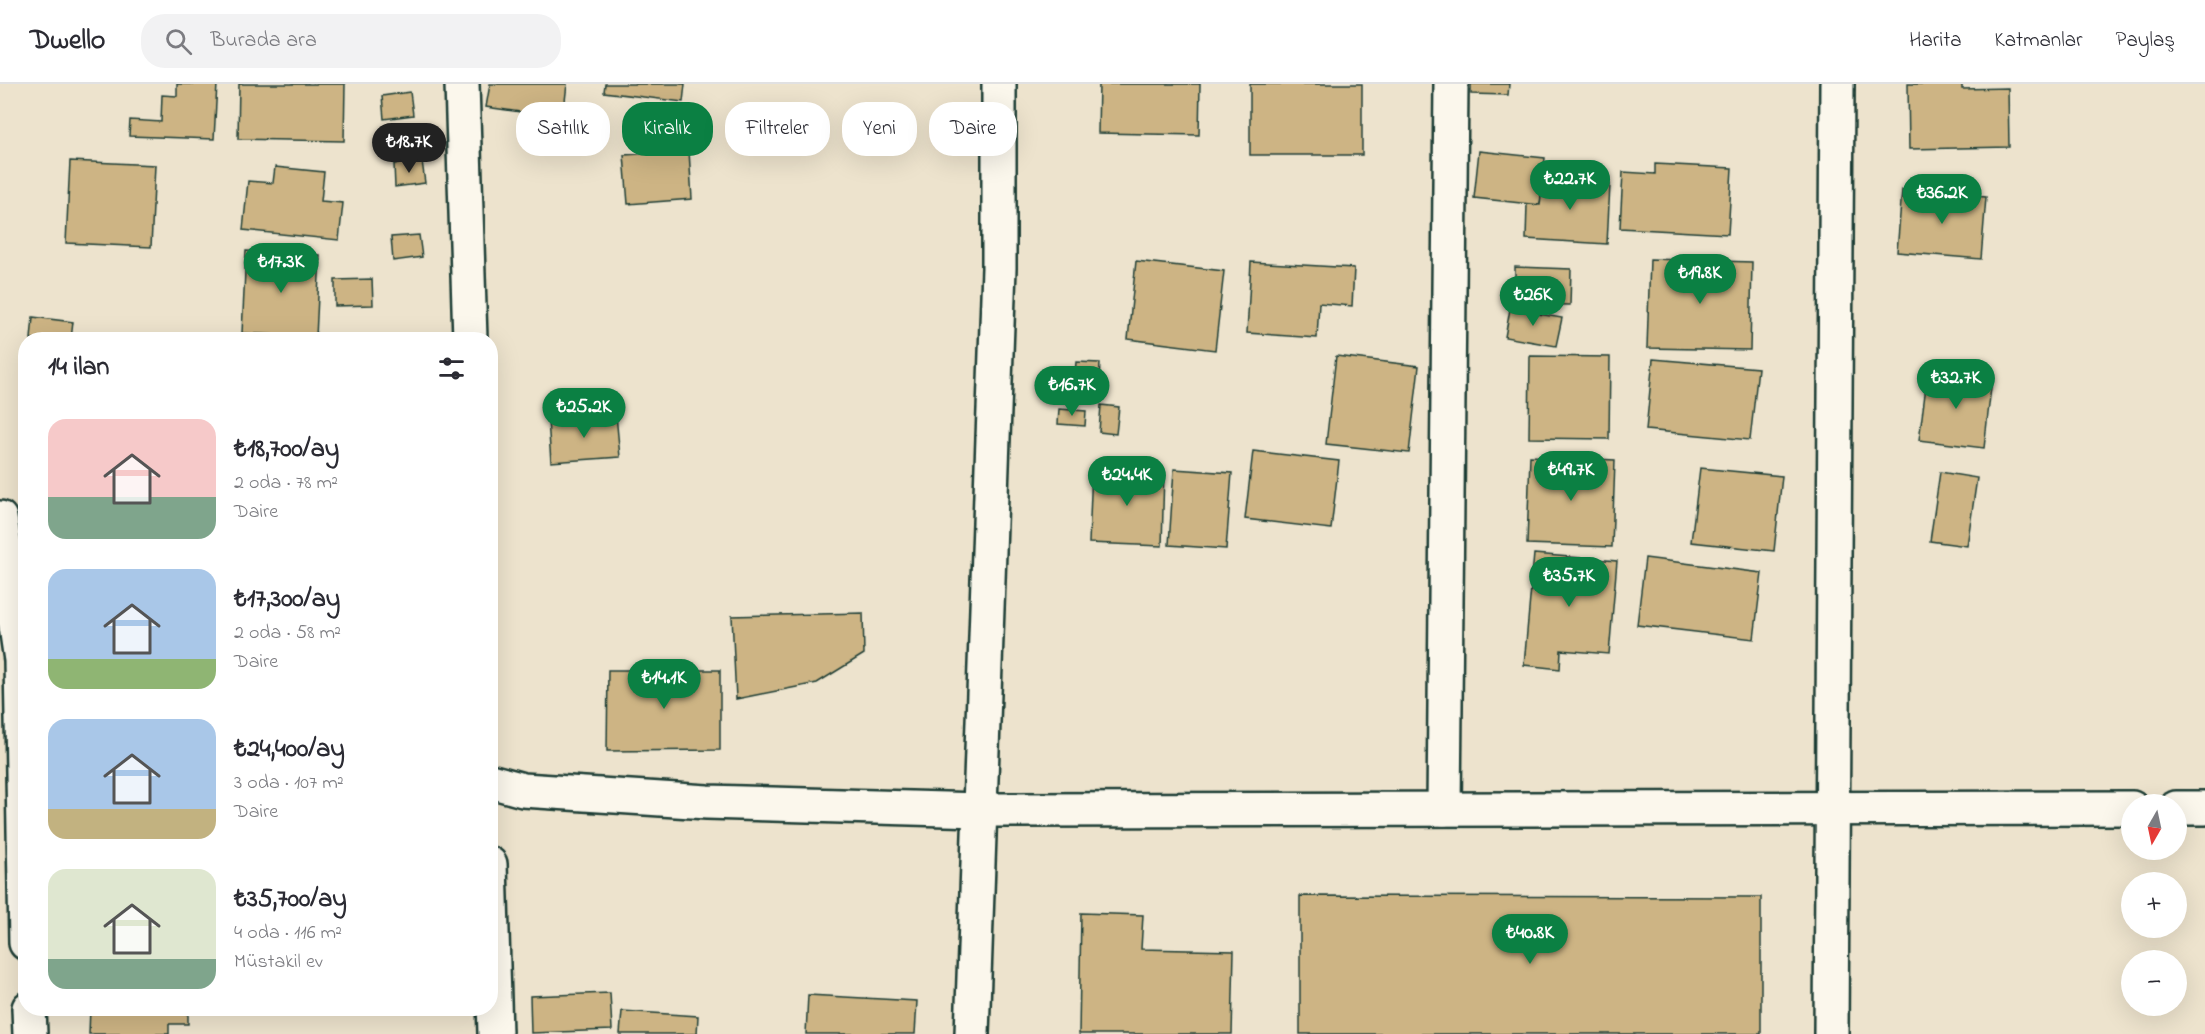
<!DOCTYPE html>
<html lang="tr">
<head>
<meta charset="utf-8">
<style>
	body { margin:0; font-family:"Indie Flower",sans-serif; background:#f2f2f3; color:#2b2b33; height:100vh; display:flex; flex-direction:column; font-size:22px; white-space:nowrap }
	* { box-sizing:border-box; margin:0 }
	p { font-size:20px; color:#7c7c81 }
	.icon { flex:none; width:33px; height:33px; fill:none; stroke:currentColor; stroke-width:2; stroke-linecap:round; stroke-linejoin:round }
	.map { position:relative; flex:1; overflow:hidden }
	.drawer { position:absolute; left:18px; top:248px; width:480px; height:684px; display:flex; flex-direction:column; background:#fff; border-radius:24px; box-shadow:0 6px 24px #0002 }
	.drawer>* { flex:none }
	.banner { position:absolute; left:516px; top:18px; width:570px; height:54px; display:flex; gap:12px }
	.needle { width:39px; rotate:189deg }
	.buttons { position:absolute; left:2121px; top:710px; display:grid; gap:12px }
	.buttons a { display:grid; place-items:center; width:66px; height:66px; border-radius:50%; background:#fff; box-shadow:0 6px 24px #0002; font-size:30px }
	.price { position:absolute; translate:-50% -51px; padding:0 14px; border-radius:21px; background:#0b8043; color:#fff; font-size:20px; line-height:39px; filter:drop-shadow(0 2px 3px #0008) }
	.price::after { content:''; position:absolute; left:50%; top:36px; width:18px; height:14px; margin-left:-9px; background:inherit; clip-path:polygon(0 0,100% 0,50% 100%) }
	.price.selected { background:#222; color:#fff }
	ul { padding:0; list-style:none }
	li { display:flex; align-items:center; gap:18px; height:150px; padding:0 30px }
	li span { display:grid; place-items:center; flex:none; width:168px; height:120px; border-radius:18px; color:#555 }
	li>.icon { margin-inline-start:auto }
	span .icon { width:72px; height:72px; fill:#fffc; stroke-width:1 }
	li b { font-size:26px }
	h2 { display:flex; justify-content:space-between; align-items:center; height:72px; padding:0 30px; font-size:26px }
	.tag { padding:0 21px; border-radius:24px; background:#fff; box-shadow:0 6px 24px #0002; font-size:21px; line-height:54px }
	.tag.selected { background:#0b8043; color:#fff }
	header { display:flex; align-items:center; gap:36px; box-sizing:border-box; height:84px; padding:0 30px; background:#fff; border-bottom:2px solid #e1e1e2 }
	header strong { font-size:28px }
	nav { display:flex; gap:33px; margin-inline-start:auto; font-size:21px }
	.search { width:420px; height:54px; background:#f2f2f3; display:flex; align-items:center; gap:15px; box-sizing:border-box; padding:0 21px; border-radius:24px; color:#7c7c81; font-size:22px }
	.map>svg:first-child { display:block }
</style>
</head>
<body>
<header>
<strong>Dwello</strong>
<div class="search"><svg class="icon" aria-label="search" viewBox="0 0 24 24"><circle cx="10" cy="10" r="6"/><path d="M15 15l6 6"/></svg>Burada ara</div>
<nav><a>Harita</a><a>Katmanlar</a><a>Paylaş</a></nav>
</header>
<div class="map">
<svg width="2205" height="950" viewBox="0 0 2205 950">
	<rect width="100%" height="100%" fill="#ede3cd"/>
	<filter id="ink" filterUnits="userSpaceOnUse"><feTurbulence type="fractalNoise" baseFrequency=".0167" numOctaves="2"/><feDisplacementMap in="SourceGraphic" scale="12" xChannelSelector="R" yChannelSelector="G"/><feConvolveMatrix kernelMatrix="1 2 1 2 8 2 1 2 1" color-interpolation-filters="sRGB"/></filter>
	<g filter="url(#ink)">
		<g fill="#cdb484" stroke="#1f3d34" stroke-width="1.5">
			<path d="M 177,0 L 217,0 L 214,55 L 129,52 L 130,36 L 161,38 L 162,11 L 177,12 Z"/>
			<path d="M 239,0 L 345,0 L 344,57 L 238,55 Z"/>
			<path d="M 490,0 L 567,0 L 563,34 L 486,23 Z"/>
			<path d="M 605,0 L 685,0 L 683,18 L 604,8 Z"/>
			<path d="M 1099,0 L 1200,0 L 1199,51 L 1098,49 Z"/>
			<rect x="1250" y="0" width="112" height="71"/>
			<path d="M 1471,0 L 1509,0 L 1508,11 L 1471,10 Z"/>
			<path d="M 1908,0 L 1962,0 L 1962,5 L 2008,4 L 2009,63 L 1909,65 Z"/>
			<path d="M 410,8 L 413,31 L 384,35 L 382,12 Z"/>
			<path d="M 689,67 L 692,115 L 628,120 L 624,71 Z"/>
			<path d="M 1479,67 L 1545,74 L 1540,121 L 1474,114 Z"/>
			<path d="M 70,77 L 155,81 L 151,163 L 66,159 Z"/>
			<path d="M 422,77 L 425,99 L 395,103 L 394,80 Z"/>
			<path d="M 1655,80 L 1732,84 L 1728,150 L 1620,144 L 1623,88 L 1655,90 Z"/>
			<path d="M 275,83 L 324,88 L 321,117 L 343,119 L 339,156 L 243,146 L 248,97 L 273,99 Z"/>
			<path d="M 1544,86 L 1610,100 L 1607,160 L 1526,155 L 1527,120 L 1540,121 Z"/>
			<path d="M 1902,106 L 1986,113 L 1981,175 L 1897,168 Z"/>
			<path d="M 419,151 L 422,173 L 393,177 L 391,153 Z"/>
			<path d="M 246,167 L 320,171 L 316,253 L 242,249 Z"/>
			<path d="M 1650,175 L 1752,178 L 1750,266 L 1647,264 Z"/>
			<path d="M 1136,177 L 1224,187 L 1215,266 L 1128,255 Z"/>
			<path d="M 1251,178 L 1354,184 L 1352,222 L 1319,219 L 1317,254 L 1247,249 Z"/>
			<path d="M 1515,183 L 1571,185 L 1570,221 L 1515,220 Z"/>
			<path d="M 372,195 L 373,221 L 335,222 L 335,196 Z"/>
			<path d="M 1510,225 L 1562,234 L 1556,262 L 1505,253 Z"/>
			<path d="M 33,233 L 73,238 L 71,255 L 31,255 Z"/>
			<path d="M 1336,272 L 1419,282 L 1409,369 L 1326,360 Z"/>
			<path d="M 1530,272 L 1610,273 L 1609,355 L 1529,354 Z"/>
			<path d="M 1653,275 L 1758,284 L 1750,356 L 1646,346 Z"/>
			<path d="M 1076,278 L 1100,279 L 1098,316 L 1073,315 Z"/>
			<path d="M 1928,287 L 1992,295 L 1984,364 L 1919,356 Z"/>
			<path d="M 1101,321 L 1119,323 L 1116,350 L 1099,348 Z"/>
			<path d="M 1059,325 L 1086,327 L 1085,342 L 1058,340 Z"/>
			<path d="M 616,331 L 620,373 L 551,378 L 548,336 Z"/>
			<path d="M 1253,367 L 1339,377 L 1331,445 L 1245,435 Z"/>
			<path d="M 1530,372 L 1615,376 L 1612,463 L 1527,460 Z"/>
			<path d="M 1700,384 L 1782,392 L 1774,467 L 1691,458 Z"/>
			<path d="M 1092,385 L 1164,387 L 1162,462 L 1089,459 Z"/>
			<path d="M 1174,385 L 1232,389 L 1226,465 L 1169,461 Z"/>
			<path d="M 1940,388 L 1977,394 L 1967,462 L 1930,457 Z"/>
			<path d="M 1534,470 L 1617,477 L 1609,570 L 1561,566 L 1560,585 L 1524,581 Z"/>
			<path d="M 1645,474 L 1762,489 L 1754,555 L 1637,541 Z"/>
			<path d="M 863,529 L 864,570 L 817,599 L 736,615 L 732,532 Z"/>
			<path d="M 608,586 L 720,586 L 720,666 L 607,667 Z"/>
			<path d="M 1300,812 L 1761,813 L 1761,950 L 1300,950 Z"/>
			<path d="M 1081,829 L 1143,831 L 1141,865 L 1234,867 L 1232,950 L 1079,950 Z"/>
			<path d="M 610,909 L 612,946 L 531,949 L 530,912 Z"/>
			<path d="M 808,911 L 917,917 L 915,950 L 806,950 Z"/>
			<path d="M 90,924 L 188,925 L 188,940 L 169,940 L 169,950 L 89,950 Z"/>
			<path d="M 622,927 L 698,932 L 697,950 L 620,950 Z"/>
		</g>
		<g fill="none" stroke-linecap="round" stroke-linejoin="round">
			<defs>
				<g id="minor">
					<path d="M 462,0 L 470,255"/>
					<path d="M 0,434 L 21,576 L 26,859"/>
					<path d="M 490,697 L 523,706 L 707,718 L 980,726 L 2132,724"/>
					<path d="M 2176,724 L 2205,724"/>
					<path d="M 1444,725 L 1451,0"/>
					<path d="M 490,780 L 495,950"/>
					<path d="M 29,924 L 30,950"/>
					<path d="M 972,950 L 999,184 L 999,0"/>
					<path d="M 1831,950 L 1837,0"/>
				</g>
			</defs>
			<use href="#minor" stroke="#1f3d34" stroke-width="38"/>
			<use href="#minor" stroke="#fbf7ec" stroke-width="33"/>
		</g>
	</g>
</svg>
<div class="buttons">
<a><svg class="needle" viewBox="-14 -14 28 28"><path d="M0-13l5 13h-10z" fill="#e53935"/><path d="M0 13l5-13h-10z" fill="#7c7c81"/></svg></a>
<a>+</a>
<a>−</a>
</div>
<b class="price selected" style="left:409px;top:90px">₺18.7K</b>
<b class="price" style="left:1570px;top:127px">₺22.7K</b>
<b class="price" style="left:1942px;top:141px">₺36.2K</b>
<b class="price" style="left:281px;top:210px">₺17.3K</b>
<b class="price" style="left:1700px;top:221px">₺19.8K</b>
<b class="price" style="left:1533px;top:243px">₺26K</b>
<b class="price" style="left:1956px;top:326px">₺32.7K</b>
<b class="price" style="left:1072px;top:333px">₺16.7K</b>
<b class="price" style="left:584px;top:355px">₺25.2K</b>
<b class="price" style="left:1571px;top:418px">₺49.7K</b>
<b class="price" style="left:1127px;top:423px">₺24.4K</b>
<b class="price" style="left:1569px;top:524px">₺35.7K</b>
<b class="price" style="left:664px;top:626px">₺14.1K</b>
<b class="price" style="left:1530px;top:881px">₺40.8K</b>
<div class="banner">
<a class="tag">Satılık</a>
<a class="tag selected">Kiralık</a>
<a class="tag">Filtreler</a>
<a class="tag">Yeni</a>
<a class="tag">Daire</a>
</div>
<section class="drawer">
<h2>14 ilan<svg class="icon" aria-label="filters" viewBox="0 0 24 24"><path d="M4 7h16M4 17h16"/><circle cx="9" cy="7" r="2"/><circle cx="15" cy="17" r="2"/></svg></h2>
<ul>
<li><span style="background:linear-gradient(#f6c9c9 65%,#7fa58c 0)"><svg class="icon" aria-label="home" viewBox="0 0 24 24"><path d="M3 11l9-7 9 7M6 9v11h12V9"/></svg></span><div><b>₺18,700/ay</b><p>2 oda · 78 m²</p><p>Daire</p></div></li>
<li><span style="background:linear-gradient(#a9c7e8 75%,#8fb573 0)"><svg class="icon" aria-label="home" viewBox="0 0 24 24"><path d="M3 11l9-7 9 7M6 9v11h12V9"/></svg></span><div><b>₺17,300/ay</b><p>2 oda · 58 m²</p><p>Daire</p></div></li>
<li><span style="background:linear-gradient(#a9c7e8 75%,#c2b280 0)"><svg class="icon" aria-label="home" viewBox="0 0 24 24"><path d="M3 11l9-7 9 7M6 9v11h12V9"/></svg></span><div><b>₺24,400/ay</b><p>3 oda · 107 m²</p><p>Daire</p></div></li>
<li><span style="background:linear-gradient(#dfe7d0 75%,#7fa58c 0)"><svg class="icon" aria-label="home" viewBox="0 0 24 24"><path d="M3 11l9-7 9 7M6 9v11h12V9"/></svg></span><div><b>₺35,700/ay</b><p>4 oda · 116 m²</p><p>Müstakil ev</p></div></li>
</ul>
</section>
</div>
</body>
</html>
